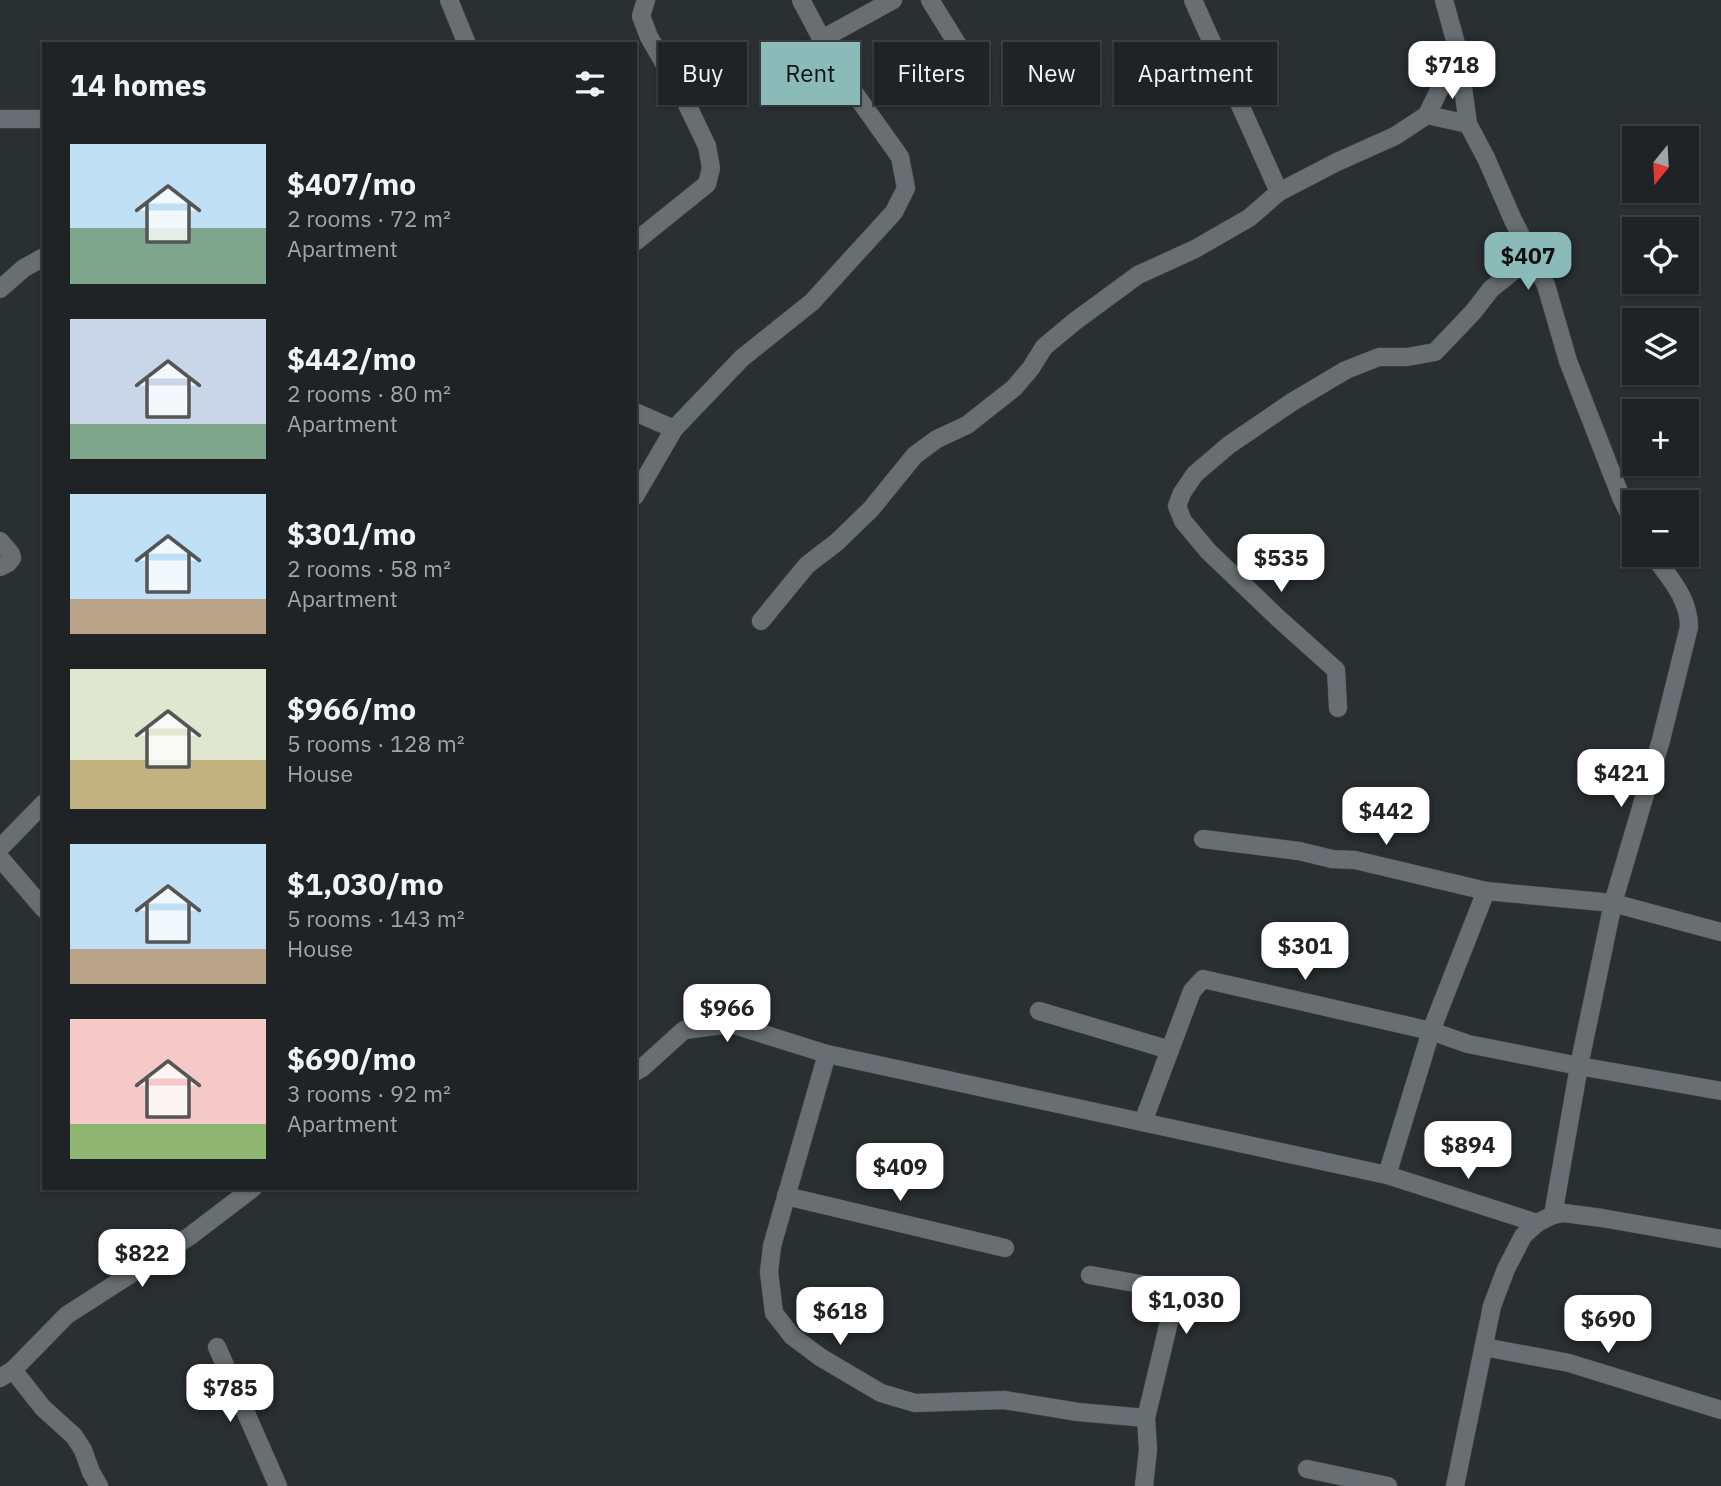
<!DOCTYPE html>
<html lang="en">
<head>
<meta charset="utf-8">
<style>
	body { margin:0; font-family:"IBM Plex Sans",sans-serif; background:#282b2e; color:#f1f3f6; height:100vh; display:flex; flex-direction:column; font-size:26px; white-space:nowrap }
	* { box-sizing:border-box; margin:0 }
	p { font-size:23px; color:#a2a4a7 }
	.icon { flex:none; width:38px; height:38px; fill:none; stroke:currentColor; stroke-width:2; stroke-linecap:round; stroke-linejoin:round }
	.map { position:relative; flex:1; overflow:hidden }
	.side { position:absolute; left:42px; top:42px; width:595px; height:1148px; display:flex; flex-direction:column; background:#202326; border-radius:0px; box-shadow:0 2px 5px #0004,0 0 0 2px #3d4043 }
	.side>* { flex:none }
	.guide { position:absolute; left:658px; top:42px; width:665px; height:63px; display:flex; gap:14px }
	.needle { width:46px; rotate:198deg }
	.buttons { position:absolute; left:1622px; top:126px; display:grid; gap:14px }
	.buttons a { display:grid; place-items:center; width:77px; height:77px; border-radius:0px; background:#202326; box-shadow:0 2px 5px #0004,0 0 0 2px #3d4043; font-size:35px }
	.price { position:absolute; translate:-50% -60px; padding:0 16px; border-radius:14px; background:#fff; color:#222; font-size:23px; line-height:46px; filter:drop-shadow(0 2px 4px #0008) }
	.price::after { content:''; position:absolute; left:50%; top:42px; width:21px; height:16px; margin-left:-10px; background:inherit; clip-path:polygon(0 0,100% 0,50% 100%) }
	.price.active { background:#8bbbb9; color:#111 }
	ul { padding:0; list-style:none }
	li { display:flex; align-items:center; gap:21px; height:175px; padding:0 28px }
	li span { display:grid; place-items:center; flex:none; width:196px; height:140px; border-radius:0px; color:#555 }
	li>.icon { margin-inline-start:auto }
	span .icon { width:84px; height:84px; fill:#fffc; stroke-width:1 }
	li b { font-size:30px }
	h2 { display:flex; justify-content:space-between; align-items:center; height:84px; padding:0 28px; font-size:30px }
	.pill { padding:0 24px; border-radius:0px; background:#202326; box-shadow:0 2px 5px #0004,0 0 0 2px #3d4043; font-size:24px; line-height:63px }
	.pill.active { background:#8bbbb9; color:#111 }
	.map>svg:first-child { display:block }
</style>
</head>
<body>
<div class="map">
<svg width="1721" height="1486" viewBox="0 0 1721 1486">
	<rect width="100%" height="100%" fill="#2a2f32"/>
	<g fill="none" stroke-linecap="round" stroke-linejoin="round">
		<defs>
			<g id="minor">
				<path d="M 449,0 L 467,44"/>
				<path d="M 930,0 L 966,58"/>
				<path d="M 1193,0 L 1279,192"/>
				<path d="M 822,39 L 893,0"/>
				<path d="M 1458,51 L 1468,124 L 1486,158 L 1513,220 L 1546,285 L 1568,361 L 1621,497 L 1634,524"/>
				<path d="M 1427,115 L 1468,124"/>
				<path d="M 0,119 L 44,119"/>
				<path d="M 635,242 L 707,184 L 711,168 L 707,146 L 683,96 L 649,37 L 641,16 L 646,0"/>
				<path d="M 0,289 L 24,268 L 44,257"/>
				<path d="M 635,412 L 674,429"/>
				<path d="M 635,496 L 674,429 L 742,358 L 812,302 L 894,212 L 906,188 L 900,157 L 838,70 L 801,0"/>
				<path d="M 0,541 L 11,554 L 12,558 L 8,563 L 0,567"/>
				<path d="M 761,621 L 807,565 L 837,542 L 871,509 L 915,455 L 937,439 L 967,425 L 1014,388 L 1031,368 L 1044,347 L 1074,322 L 1138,275 L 1195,249 L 1249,218 L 1279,192 L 1337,162 L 1395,136 L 1427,115 L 1458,51 L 1444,0"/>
				<path d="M 1338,708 L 1336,670 L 1278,618 L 1208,551 L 1183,521 L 1177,506 L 1182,493 L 1195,474 L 1229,445 L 1292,402 L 1346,370 L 1379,357 L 1407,357 L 1435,352 L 1474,311 L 1491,289 L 1532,256"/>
				<path d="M 1203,839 L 1299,851 L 1332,859 L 1355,860 L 1486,891 L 1431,1031 L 1387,1175"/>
				<path d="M 0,848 L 44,803"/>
				<path d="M 0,858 L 44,909"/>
				<path d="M 1486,891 L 1613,903 L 1721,932"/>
				<path d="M 1039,1011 L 1170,1050"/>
				<path d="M 827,1054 L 772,1246 L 769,1272 L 774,1313 L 792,1336 L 820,1357 L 881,1393 L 915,1403 L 1004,1400 L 1078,1412 L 1146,1418"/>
				<path d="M 635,1072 L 642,1068 L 684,1030 L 731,1024 L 827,1054 L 1387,1175 L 1537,1223"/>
				<path d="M 1143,1122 L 1192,991 L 1203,979 L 1431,1031 L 1468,1044 L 1579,1066 L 1721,1091"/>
				<path d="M 786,1196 L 1005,1248"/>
				<path d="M 1553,1215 L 1579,1066 L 1613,903 L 1661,740 L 1689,627 C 1689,598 1669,577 1653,555"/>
				<path d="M 1090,1275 L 1151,1286 L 1169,1292 L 1174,1301 L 1146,1418 L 1148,1450 L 1144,1486"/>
				<path d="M 217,1347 L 278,1486"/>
				<path d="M 1484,1347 L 1569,1363 L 1721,1410"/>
				<path d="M 13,1370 L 67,1315 L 190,1236 L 253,1188"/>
				<path d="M 0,1378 L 13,1370 L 43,1408 L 74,1436 L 83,1450 L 91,1472 L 99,1486"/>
				<path d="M 1307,1469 L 1388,1486"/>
				<path d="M 1455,1486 L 1492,1306 L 1506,1269 L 1523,1236 L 1537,1223 L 1553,1215 L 1564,1213 L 1602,1218 L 1721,1239"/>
			</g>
		</defs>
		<use href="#minor" stroke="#484b4e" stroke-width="19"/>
		<use href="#minor" stroke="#686e71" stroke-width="18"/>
	</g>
</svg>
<div class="buttons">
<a><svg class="needle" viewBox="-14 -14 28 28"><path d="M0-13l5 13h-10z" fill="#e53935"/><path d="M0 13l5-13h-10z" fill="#a2a4a7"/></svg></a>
<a><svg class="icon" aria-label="locate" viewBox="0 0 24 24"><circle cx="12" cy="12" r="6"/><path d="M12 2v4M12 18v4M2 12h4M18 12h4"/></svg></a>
<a><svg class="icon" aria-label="layers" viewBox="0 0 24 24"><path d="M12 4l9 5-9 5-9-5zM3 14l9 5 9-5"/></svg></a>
<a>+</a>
<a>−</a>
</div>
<b class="price" style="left:1452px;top:101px">$718</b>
<b class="price active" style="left:1528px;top:292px">$407</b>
<b class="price" style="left:1281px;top:594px">$535</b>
<b class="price" style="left:1621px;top:809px">$421</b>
<b class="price" style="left:1386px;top:847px">$442</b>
<b class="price" style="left:1305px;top:982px">$301</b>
<b class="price" style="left:727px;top:1044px">$966</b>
<b class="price" style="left:1468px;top:1181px">$894</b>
<b class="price" style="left:900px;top:1203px">$409</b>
<b class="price" style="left:142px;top:1289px">$822</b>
<b class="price" style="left:1186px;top:1336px">$1,030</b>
<b class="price" style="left:840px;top:1347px">$618</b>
<b class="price" style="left:1608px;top:1355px">$690</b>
<b class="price" style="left:230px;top:1424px">$785</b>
<div class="guide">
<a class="pill">Buy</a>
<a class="pill active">Rent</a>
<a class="pill">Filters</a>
<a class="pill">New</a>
<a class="pill">Apartment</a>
</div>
<section class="side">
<h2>14 homes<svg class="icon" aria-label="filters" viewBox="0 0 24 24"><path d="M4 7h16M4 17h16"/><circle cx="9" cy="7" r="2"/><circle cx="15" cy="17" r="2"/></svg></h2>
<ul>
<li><span style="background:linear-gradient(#bfe0f5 60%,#7fa58c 0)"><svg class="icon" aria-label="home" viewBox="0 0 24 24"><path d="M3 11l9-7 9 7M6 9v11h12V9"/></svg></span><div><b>$407/mo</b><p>2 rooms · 72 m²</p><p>Apartment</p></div></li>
<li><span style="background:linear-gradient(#c9d6e8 75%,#7fa58c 0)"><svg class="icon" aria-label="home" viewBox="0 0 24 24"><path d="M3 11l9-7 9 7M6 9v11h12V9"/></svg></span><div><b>$442/mo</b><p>2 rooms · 80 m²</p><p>Apartment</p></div></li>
<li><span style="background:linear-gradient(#bfe0f5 75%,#b9a48a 0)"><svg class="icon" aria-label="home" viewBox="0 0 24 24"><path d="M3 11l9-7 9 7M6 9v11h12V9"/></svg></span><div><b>$301/mo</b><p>2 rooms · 58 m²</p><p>Apartment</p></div></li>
<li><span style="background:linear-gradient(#dfe7d0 65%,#c2b280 0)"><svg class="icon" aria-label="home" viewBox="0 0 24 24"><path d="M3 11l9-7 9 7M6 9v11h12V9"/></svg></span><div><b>$966/mo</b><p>5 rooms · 128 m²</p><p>House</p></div></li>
<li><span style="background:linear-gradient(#bfe0f5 75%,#b9a48a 0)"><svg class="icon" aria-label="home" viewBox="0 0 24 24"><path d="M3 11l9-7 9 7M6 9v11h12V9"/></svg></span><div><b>$1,030/mo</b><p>5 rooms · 143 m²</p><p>House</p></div></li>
<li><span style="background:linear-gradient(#f6c9c9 75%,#8fb573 0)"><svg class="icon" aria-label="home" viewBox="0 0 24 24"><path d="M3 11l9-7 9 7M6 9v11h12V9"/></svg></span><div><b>$690/mo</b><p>3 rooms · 92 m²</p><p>Apartment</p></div></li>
</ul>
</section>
</div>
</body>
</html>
